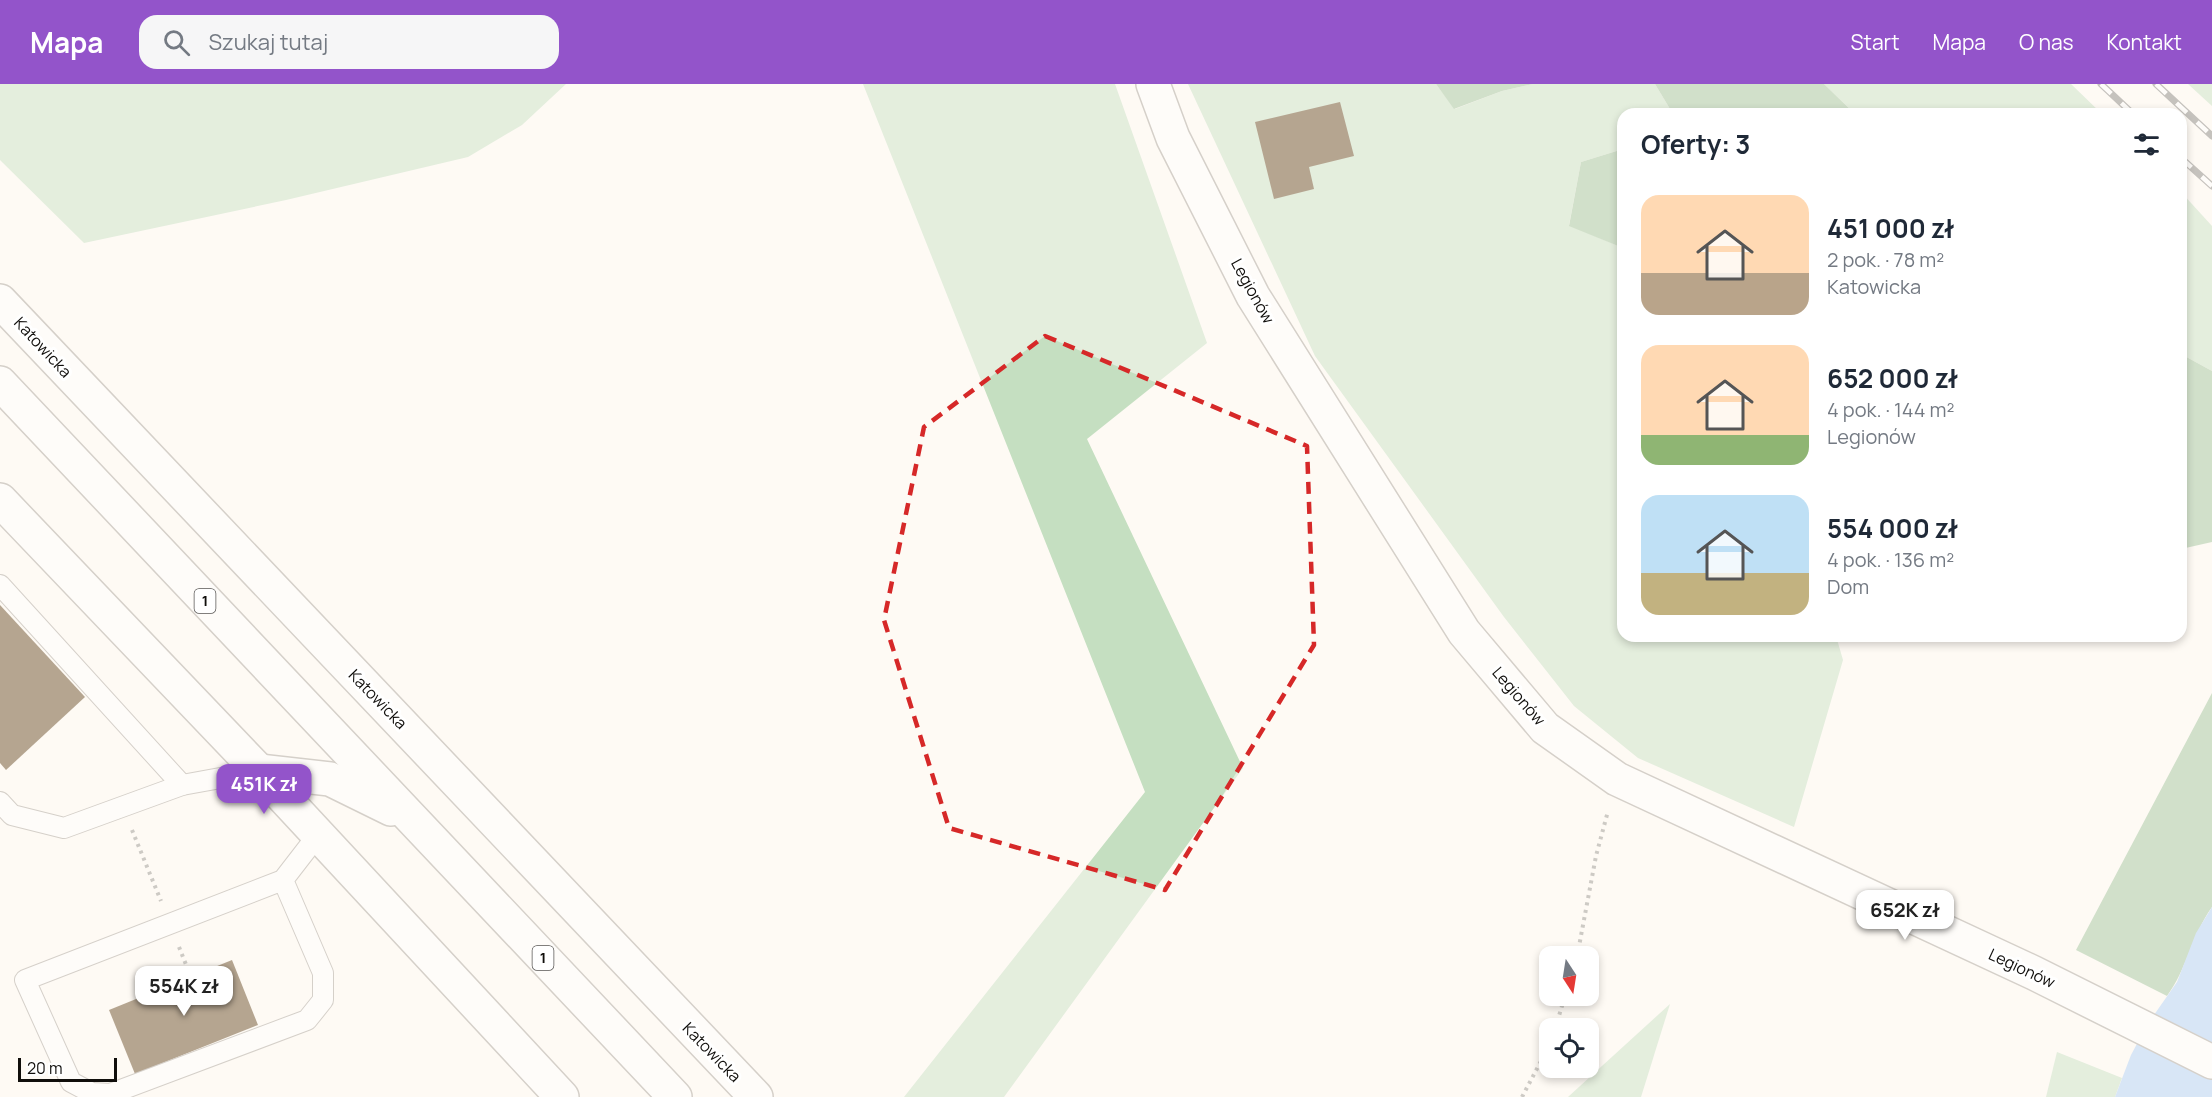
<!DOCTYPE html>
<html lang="pl">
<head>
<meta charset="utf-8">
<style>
	body { margin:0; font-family:Manrope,sans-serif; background:#f6f6f7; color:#1f2937; height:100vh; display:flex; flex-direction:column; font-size:22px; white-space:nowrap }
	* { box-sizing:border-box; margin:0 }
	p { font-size:20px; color:#747a83 }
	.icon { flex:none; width:33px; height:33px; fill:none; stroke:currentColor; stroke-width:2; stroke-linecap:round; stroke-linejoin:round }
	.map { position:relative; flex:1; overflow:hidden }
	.sheet { position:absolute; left:1617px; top:24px; width:570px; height:534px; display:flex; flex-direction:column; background:#fff; border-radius:18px; box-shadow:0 3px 9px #0003 }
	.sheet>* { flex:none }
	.needle { width:39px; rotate:168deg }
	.fabs { position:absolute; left:1539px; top:862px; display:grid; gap:12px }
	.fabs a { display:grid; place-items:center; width:60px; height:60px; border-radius:12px; background:#fff; box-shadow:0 3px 9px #0003; font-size:30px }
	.scale { position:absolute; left:18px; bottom:15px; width:99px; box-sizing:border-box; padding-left:6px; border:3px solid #100e0b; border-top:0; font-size:16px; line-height:21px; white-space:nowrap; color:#100e0b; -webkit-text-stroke:4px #fff; paint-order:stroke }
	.price { position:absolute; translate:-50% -51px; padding:0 14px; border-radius:12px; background:#fff; color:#222; font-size:20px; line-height:39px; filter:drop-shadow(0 2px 3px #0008) }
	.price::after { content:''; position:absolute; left:50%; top:36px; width:18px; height:14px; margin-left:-9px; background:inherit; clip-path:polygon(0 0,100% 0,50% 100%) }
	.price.current { background:#9354ca; color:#fff }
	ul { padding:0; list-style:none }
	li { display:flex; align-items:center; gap:18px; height:150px; padding:0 24px }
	li span { display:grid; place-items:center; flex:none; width:168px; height:120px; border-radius:18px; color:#555 }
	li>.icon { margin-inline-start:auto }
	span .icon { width:72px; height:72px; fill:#fffc; stroke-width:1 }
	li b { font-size:26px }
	h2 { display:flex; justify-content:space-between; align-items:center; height:72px; padding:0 24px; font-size:26px }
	header { display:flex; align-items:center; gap:36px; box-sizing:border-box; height:84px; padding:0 30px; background:#9354ca; color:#fff }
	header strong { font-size:28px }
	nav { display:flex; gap:33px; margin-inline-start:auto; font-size:21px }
	.search { width:420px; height:54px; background:#f6f6f7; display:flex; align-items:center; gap:15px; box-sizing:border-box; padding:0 21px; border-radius:18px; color:#747a83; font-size:22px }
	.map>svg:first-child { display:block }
</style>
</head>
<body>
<header>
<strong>Mapa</strong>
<div class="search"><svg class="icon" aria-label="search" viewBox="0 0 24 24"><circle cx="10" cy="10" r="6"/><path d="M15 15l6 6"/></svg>Szukaj tutaj</div>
<nav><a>Start</a><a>Mapa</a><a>O nas</a><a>Kontakt</a></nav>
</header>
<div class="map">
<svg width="2212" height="1013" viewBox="0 0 2212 1013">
	<rect width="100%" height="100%" fill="#fefaf4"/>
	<g fill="#c5dfc1">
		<path d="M 0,0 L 566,0 L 522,41 L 468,73 L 286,116 L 84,159 L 0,76 Z"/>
		<path d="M 863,0 L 1115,0 L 1207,259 L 1087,355 L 1243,684 L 1004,1013 L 904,1013 L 1145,708 Z"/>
		<path d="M 1188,0 L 1436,0 L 1455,25 L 1502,7 L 1533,0 L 1655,0 L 1673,30 L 1623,30 L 1623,65 L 1581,78 L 1569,141 L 1623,164 L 1623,552 L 1836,552 L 1843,576 L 1794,743 L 1638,674 L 1574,622 L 1504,533 L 1315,272 Z"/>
		<path d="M 1824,0 L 2071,0 L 2102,30 L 1855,30 Z"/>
		<path d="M 2188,0 L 2212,0 L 2212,22 Z"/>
		<path d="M 2181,108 L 2212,142 L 2212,287 L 2181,270 Z"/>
		<path d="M 1670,920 L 1641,1013 L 1568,1013 Z"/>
		<path d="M 2057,968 L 2122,994 L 2115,1013 L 2046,1013 Z"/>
	</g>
	<g fill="#9cc097">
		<path d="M 1436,0 L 1533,0 L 1502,7 L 1454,25 Z"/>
		<path d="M 1655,0 L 1824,0 L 1855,30 L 1673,30 Z"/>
		<path d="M 1623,65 L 1623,164 L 1569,142 L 1581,78 Z"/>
		<path d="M 2181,270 L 2212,287 L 2212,458 L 2181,465 Z"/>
		<path d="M 2212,609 L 2212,823 C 2192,851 2187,885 2167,912 L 2076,866 Z"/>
	</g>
	<path fill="#accef8" d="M 2212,823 L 2212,1013 L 2115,1013 L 2131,971 L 2147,941 L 2177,898 L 2196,849 Z"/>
	<g fill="#5e3f18">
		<path d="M 1340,18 L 1354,72 L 1309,83 L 1314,105 L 1274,115 L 1255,38 Z"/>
		<path d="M 0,521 L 85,613 L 6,686 L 0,679 Z"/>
		<path d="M 232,876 L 258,941 L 135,990 L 109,926 Z"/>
	</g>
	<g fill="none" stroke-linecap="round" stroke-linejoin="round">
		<defs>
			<g id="service">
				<path d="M 0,501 L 182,701"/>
				<path d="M 0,718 L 12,731 L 64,744 L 182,701 L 259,687"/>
				<path d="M 283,796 L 323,889 L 323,916 L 307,936 L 110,1010 L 92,1009 L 71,998 L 25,896 L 283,796 L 317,752"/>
			</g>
			<g id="minor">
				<path d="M 1153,0 L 1173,54 L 1253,212 L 1464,548 L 1545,644 L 1617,695 L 2034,889 L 2212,978"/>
				<path d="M 0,416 L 259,687 L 562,1013"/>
			</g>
			<g id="primary">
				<path d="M 0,217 L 756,1013"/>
				<path d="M 0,299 L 675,1013"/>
				<path d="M 259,687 L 330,695 L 391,725"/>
			</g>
		</defs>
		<use href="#service" stroke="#a59e96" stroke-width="22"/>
		<use href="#minor" stroke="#a59e96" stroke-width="36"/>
		<use href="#primary" stroke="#a59e96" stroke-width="36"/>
		<g stroke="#93908b" stroke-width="4" stroke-dasharray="3 4.5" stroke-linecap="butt">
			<path d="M 132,746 L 161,817"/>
			<path d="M 179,863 L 191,893"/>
			<path d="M 1577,873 L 1596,772 L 1608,727"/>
			<path d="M 1555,945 L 1565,912"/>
			<path d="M 1522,1013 L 1550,960"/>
		</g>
		<use href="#service" stroke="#fff" stroke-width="20"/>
		<use href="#minor" stroke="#fff" stroke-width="33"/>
		<use href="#primary" stroke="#fff" stroke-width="33"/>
		<defs>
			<g id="rail">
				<path d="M 2101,0 L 2133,30"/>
				<path d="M 2156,0 L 2212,52"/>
				<path d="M 2181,74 L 2212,102"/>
			</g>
		</defs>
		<use href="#rail" stroke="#817e7a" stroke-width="7"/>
		<use href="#rail" stroke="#fff" stroke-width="4.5" stroke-dasharray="14" stroke-linecap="butt"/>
	</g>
	<path d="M0 0H2212V1013H0ZM 1045,252 L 1307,362 L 1314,561 L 1165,806 L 949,744 L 884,536 L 924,343 Z" fill="#fefaf4" fill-opacity=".55" fill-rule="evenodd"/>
	<path fill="none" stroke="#d62828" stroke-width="4.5" stroke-dasharray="12 8" stroke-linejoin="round" d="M 1045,252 L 1307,362 L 1314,561 L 1165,806 L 949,744 L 884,536 L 924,343 Z"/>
	<g text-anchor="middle" stroke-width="6" stroke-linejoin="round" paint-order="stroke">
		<g fill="#fff" stroke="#585654" stroke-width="1.5">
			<rect x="194.5" y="505" width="21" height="24" rx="4.5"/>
			<rect x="532.5" y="862" width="21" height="24" rx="4.5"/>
		</g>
		<g font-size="15" font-weight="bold" fill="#100e0b">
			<text x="205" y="522">1</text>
			<text x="543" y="879">1</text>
		</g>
		<g font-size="16" fill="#100e0b" stroke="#fff">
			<text transform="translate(1253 207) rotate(61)" y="6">Legionów</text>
			<text transform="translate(43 263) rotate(47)" y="6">Katowicka</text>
			<text transform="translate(1519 612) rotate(49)" y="6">Legionów</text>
			<text transform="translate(378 615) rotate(46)" y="6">Katowicka</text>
			<text transform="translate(2022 884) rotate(25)" y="6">Legionów</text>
			<text transform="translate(712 968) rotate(46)" y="6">Katowicka</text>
		</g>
	</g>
</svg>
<div class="fabs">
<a><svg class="needle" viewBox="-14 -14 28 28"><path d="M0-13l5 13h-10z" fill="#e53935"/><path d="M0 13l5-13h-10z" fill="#747a83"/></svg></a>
<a><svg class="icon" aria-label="locate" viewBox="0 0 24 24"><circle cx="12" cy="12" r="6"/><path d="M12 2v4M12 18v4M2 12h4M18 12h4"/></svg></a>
</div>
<div class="scale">20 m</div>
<b class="price current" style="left:264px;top:731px">451K zł</b>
<b class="price" style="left:1905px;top:857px">652K zł</b>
<b class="price" style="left:184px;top:933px">554K zł</b>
<section class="sheet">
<h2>Oferty: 3<svg class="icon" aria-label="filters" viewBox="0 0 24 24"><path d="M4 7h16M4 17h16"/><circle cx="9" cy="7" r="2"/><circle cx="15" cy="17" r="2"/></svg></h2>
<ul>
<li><span style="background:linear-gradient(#ffd9b3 65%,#b9a48a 0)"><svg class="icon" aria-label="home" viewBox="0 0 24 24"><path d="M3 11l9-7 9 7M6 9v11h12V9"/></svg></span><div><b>451 000 zł</b><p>2 pok. · 78 m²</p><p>Katowicka</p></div></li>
<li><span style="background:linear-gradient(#ffd9b3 75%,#8fb573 0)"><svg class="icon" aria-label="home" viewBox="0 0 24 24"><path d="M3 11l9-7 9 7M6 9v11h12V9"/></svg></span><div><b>652 000 zł</b><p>4 pok. · 144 m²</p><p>Legionów</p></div></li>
<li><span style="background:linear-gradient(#bfe0f5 65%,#c2b280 0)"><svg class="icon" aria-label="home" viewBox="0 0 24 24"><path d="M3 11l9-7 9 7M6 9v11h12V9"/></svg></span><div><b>554 000 zł</b><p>4 pok. · 136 m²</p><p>Dom</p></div></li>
</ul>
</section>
</div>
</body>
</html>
